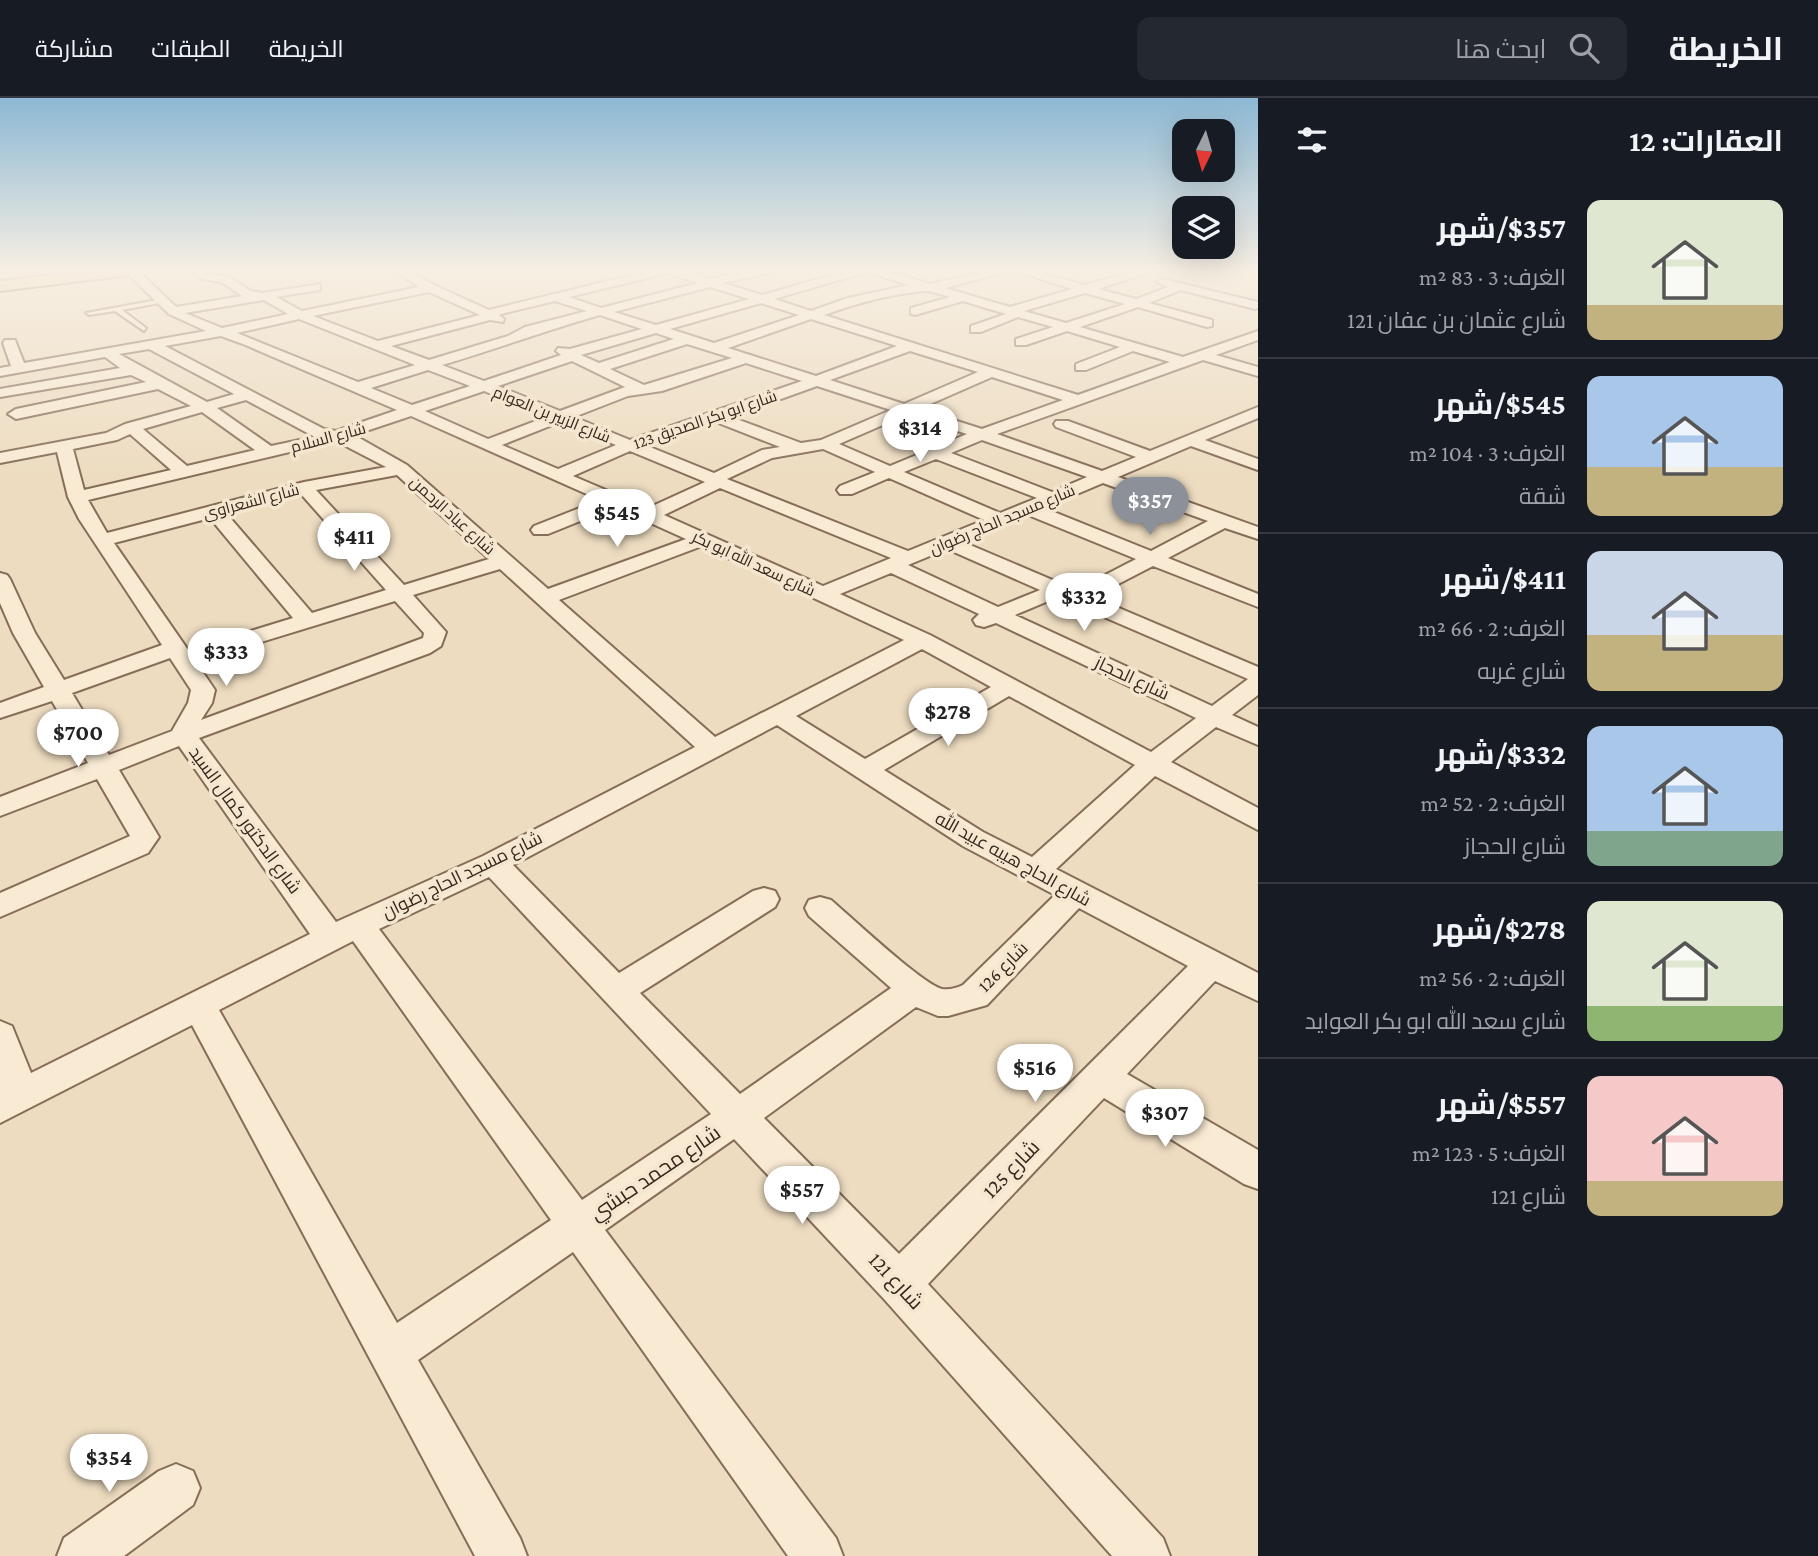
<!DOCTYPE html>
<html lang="ar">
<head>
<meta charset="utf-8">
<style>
	body { margin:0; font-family:"Crimson Pro",Cairo,serif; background:#242831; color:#f1f3f6; direction:rtl; height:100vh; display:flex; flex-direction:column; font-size:26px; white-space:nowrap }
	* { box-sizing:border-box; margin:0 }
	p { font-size:23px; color:#9ea1a6 }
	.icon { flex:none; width:38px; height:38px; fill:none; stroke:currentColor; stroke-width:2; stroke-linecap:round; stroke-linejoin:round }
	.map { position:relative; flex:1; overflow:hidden; direction:ltr }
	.side { display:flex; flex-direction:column; background:#171b24; width:560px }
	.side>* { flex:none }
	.needle { width:46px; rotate:185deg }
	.controls { position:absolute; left:1172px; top:21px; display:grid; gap:14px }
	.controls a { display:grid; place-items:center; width:63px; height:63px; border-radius:14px; background:#171b24; box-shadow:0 7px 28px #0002; font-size:35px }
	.price { position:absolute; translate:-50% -60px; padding:0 16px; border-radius:24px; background:#fff; color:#222; font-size:23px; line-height:46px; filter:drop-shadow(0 2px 4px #0008) }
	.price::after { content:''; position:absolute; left:50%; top:42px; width:21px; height:16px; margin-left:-10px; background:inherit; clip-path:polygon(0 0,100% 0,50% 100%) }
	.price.selected { background:#8c9099; color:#fff }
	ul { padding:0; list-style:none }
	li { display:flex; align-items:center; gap:21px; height:175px; padding:0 35px }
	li+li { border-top:2px solid #363941 }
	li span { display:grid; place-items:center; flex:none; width:196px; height:140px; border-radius:14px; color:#555 }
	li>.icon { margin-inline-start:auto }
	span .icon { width:84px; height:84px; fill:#fffc; stroke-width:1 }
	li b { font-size:30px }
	h2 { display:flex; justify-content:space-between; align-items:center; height:84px; padding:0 35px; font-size:30px }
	header { display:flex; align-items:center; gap:42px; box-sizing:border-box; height:98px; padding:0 35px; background:#171b24; border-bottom:2px solid #363941 }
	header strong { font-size:33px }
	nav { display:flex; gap:38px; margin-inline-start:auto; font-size:24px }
	.search { width:490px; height:63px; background:#242831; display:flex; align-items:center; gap:18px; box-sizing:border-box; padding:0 24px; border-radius:14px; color:#9ea1a6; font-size:26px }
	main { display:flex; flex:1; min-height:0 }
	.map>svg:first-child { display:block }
</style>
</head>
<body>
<header>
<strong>الخريطة</strong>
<div class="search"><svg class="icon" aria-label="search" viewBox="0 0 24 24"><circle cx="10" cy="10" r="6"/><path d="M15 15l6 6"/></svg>ابحث هنا</div>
<nav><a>الخريطة</a><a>الطبقات</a><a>مشاركة</a></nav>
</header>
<main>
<section class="side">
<h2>العقارات: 12<svg class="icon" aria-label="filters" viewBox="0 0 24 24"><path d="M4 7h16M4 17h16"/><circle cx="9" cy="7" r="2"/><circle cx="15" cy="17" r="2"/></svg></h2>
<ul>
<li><span style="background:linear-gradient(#dfe7d0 75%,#c2b280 0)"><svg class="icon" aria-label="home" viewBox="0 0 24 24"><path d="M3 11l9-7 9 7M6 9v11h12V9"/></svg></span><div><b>$357/شهر</b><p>الغرف: 3 · 83 m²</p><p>شارع عثمان بن عفان 121</p></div></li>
<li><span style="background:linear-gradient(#a9c7e8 65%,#c2b280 0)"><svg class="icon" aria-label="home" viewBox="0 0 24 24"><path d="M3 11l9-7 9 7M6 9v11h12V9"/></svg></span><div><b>$545/شهر</b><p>الغرف: 3 · 104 m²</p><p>شقة</p></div></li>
<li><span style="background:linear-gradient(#c9d6e8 60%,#c2b280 0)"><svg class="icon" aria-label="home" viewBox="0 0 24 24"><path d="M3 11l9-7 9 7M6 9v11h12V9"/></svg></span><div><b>$411/شهر</b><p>الغرف: 2 · 66 m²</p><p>شارع غربه</p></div></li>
<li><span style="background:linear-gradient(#a9c7e8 75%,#7fa58c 0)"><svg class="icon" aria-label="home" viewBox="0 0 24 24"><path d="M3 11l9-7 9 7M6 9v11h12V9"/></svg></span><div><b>$332/شهر</b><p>الغرف: 2 · 52 m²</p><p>شارع الحجاز</p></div></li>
<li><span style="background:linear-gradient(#dfe7d0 75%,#8fb573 0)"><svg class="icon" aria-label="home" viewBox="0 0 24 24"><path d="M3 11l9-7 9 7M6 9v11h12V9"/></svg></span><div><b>$278/شهر</b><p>الغرف: 2 · 56 m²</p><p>شارع سعد الله ابو بكر العوايد</p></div></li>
<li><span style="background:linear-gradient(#f6c9c9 75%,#c2b280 0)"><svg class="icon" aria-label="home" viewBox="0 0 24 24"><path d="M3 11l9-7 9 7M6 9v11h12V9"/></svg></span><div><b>$557/شهر</b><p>الغرف: 5 · 123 m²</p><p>شارع 121</p></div></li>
</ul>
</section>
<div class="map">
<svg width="1258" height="1458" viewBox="0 0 1258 1458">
	<rect width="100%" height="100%" fill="#eddcc0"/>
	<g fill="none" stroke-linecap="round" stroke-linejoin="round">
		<defs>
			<path id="service" d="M 163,201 L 165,204 L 122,212 L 146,230 L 144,233 L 115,213 L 89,217 L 86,215 Z"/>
			<g id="minor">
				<path d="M 124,172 L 137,172 L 176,209 L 242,198 L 222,184 L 202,181 L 192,172 L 205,172 L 209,176 L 229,179 L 251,193 L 262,195 L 320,186 L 320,192 L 276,199 L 302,213 L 419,189 L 394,172 L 408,172 L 434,187 L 489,212 L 653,172 L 682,172 L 711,181 L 746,172 L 780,172 L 723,185 L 762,197 L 850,172 L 883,172 L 930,186 L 992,172 L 1031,172 L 1085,187 L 1138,172 L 1156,172 L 1098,191 L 1136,201 L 1168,189 L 1157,184 L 1163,181 L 1258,204 L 1258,210 L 1255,211 L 1181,192 L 1149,205 L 1212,222 L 1212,228 L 1207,229 L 1138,209 L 1080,229 L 1183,259 L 1258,233 L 1258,242 L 1216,257 L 1258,269 L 1258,278 L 1203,262 L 997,336 L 1102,373 L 1136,359 L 1056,329 L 1054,326 L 1056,323 L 1068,323 L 1150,353 L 1258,309 L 1258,320 L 1205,342 L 1258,361 L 1258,372 L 1191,348 L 1118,379 L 1258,429 L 1258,441 L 1225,430 L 1168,460 L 1258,496 L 1258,509 L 1153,468 L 1093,499 L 1258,569 L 1258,597 L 1232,617 L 1258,629 L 1258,647 L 1216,629 L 1171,664 L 1258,710 L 1258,732 L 1155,678 L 1056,771 L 1258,875 L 1258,903 L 1215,883 L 1127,976 L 1258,1052 L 1258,1091 L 1244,1086 L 1104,1000 L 928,1186 L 1163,1440 L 1170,1458 L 1112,1458 L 884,1201 L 734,1041 L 605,1132 L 836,1440 L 843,1458 L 788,1458 L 573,1154 L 418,1262 L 520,1440 L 527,1458 L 475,1458 L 192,927 L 0,1025 L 0,923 L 12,928 L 31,975 L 310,836 L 179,648 L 119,672 L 159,739 L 148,755 L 0,819 L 0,795 L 130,738 L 97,681 L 0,718 L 0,699 L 88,665 L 52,603 L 0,620 L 0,605 L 44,589 L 13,535 L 0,505 L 0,475 L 7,477 L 10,481 L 35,535 L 64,582 L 162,547 L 79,421 L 68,399 L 57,354 L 0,365 L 0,355 L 106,335 L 125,326 L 191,308 L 158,291 L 16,321 L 8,316 L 16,311 L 146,284 L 131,277 L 0,299 L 0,291 L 120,270 L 105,259 L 0,278 L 0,270 L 11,268 L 3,245 L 5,242 L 15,242 L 24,265 L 206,233 L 169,216 ZM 1012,172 L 1072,191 L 1010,209 L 945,190 ZM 867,174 L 909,187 L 848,200 L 811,213 L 774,201 ZM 668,175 L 698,185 L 601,210 L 569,199 ZM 710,189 L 749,201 L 656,227 L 614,214 ZM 929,193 L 950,199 L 911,210 L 911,216 L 915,217 L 963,203 L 1006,216 L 971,228 L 971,234 L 981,234 L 1018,219 L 1053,229 L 1016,241 L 1016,247 L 1026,247 L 1067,233 L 1120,249 L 1076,266 L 1076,272 L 1086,272 L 1133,253 L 1170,264 L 1078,297 L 824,217 C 854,206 897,194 929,193 ZM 429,194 L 480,217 L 378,243 L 313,218 ZM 1085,195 L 1125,206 L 1066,225 L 1024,213 ZM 264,202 L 288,216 L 222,230 L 185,215 ZM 555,203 L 587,213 L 525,229 L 508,238 L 429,262 L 391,248 L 490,222 L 503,224 L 504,221 L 499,217 L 501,216 ZM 761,205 L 799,217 L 714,245 L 670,231 ZM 600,217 L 642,231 L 570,251 L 558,250 L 556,253 L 561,257 L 484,283 L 442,267 C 496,251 547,232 600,217 ZM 299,221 L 415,267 L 358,284 L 237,235 ZM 811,221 L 897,248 L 816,278 L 728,250 ZM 656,235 L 674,241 L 599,265 L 581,257 ZM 221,238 L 243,246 L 397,312 L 336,333 L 324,331 L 165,248 ZM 687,246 L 732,260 L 644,287 L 610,271 ZM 149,251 L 234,296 L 207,304 L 119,256 ZM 910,253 L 978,274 L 904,306 L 830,282 ZM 572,263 L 625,289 L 560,313 L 498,288 ZM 746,265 L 802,283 L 630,342 L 574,319 L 628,298 L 662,293 ZM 428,272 L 470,288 L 412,307 L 371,290 ZM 992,279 L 1063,302 L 982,331 L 919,311 ZM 817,288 L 891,312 L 821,342 L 801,345 L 731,319 ZM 484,293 L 546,319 L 488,341 L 425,313 ZM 246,302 L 313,338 L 314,339 L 271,348 L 217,310 ZM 202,314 L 255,352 L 187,368 L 143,331 ZM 906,317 L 967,336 L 890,368 L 839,346 ZM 411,318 L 600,402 L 534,428 L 531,432 L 534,436 L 548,436 L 615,409 L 686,441 L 548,491 L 407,367 L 354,337 ZM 560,324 L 616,347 L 558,371 L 502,347 ZM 716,324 L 780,349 L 762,352 L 714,375 L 645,347 L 671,336 ZM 130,336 L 171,372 L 84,392 L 73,351 L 117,342 ZM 982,342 L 1087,379 L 1052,394 L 951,355 ZM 336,343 L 386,369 L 304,384 L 107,435 L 88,402 ZM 823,351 L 875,374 L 840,388 L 837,392 L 840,396 L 852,396 L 889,380 L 984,422 L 908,453 L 727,381 L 772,360 ZM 630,353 L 705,384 L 648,410 L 573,378 ZM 936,361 L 1037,400 L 1000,415 L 904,374 ZM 397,377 L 489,461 L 404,487 L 316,392 ZM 1103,385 L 1208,423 L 1151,453 L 1044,410 ZM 720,390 L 891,460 L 823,488 L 664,417 ZM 301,396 L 386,492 L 312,515 L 226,415 ZM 1028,417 L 1136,461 L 1076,492 L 963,444 ZM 210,420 L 293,520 L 188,552 L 114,445 ZM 702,448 L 904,542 L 715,639 L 559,502 ZM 947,451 L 1040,492 L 998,509 L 908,467 ZM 500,471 L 695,649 L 483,758 L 336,824 L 199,640 L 430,555 L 441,548 L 446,534 L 413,497 ZM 891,475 L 979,516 L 973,522 L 976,527 L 984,529 L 996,525 L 1196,620 L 1151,654 L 930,537 L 840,496 ZM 1058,499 L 1069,504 L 1248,581 L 1212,608 L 1015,517 ZM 395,503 L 424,535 L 423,540 L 201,622 L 212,605 L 215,592 L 196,564 ZM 922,551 L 991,589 L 865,661 L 796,618 ZM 170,560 L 191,592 L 188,605 L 172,633 L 109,657 L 72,595 ZM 1009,598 L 1135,667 L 1032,759 L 983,734 L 884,672 ZM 777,627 L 963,748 L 1055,797 L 963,887 C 957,890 949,892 942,891 C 921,885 851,819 831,802 L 820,799 L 809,802 L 805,810 L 809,818 L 891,890 L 740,996 L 640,895 L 775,809 L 779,801 L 775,793 L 764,790 L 753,793 L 619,875 L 513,767 ZM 489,779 L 711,1016 L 582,1102 L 379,831 ZM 1079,810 L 1188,868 L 899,1156 L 764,1020 L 916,909 L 938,918 L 948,918 L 987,907 ZM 353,843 L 551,1122 L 397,1225 L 219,912 Z"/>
				<path d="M 176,1366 L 193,1373 L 200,1390 L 193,1407 L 124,1458 L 57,1458 L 64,1440 L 159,1373 Z"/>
			</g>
			<path id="primary" d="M 91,172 L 137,172 L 129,177 L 0,193 L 0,183 Z"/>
		</defs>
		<use href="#service" stroke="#866d58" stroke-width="4"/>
		<use href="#minor" stroke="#866d58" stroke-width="4"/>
		<use href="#primary" stroke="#533c2d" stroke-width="4"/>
		<use href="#service" fill="#f8ead3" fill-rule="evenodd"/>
		<use href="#minor" fill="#f8ead3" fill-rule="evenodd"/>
		<use href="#primary" fill="#f1ce97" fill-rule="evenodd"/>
	</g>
	<linearGradient id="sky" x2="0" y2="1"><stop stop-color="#8cb8d4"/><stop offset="0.46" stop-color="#f7efe3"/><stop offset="1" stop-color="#f7efe3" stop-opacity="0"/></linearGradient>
	<rect width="1258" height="376" fill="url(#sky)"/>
	<g text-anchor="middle" stroke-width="7" stroke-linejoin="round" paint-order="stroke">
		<g font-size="16" fill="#36271d" stroke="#f5e7cf">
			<text transform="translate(552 316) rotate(22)" y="6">شارع الزبير بن العوام</text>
			<text transform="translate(705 321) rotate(-19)" y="6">شارع ابو بكر الصديق 123</text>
			<text transform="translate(328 339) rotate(-15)" y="6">شارع السلام</text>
			<text transform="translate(251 403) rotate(-15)" y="6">شارع الشعراوى</text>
			<text transform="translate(453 417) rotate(42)" y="6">شارع عباد الرحمن</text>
			<text transform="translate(1002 421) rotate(-23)" y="6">شارع مسجد الحاج رضوان</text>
			<text transform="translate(754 465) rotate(25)" y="6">شارع سعد الله ابو بكر</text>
		</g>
		<g font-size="18" fill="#36271d" stroke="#f5e7cf">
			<text transform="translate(1132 580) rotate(25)" y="6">شارع الحجاز</text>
			<text transform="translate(245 722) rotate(54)" y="6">شارع الدكتور كمال السيد</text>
			<text transform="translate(1013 761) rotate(29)" y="6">شارع الحاج هيبه عبيد الله</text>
			<text transform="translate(462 777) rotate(-26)" y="6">شارع مسجد الحاج رضوان</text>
			<text transform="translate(1003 869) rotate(-45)" y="6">شارع 126</text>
		</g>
		<g font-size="21" fill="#36271d" stroke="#f5e7cf">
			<text transform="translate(1011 1071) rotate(-46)" y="7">شارع 125</text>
			<text transform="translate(655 1075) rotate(-34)" y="7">شارع محمد حبشي</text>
			<text transform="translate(896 1183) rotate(47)" y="7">شارع 121</text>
		</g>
	</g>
</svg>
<div class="controls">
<a><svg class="needle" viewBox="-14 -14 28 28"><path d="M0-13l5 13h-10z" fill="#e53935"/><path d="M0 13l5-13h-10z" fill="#9ea1a6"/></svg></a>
<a><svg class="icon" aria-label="layers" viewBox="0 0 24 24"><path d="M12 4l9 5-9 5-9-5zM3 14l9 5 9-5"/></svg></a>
</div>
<b class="price" style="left:920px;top:366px">$314</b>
<b class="price selected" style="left:1150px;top:439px">$357</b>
<b class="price" style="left:617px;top:451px">$545</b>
<b class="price" style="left:354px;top:475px">$411</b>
<b class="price" style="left:1084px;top:535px">$332</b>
<b class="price" style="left:226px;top:590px">$333</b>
<b class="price" style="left:948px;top:650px">$278</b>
<b class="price" style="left:78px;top:671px">$700</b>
<b class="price" style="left:1035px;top:1006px">$516</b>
<b class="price" style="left:1165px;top:1051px">$307</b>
<b class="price" style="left:802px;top:1128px">$557</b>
<b class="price" style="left:109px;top:1396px">$354</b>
</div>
</main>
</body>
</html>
